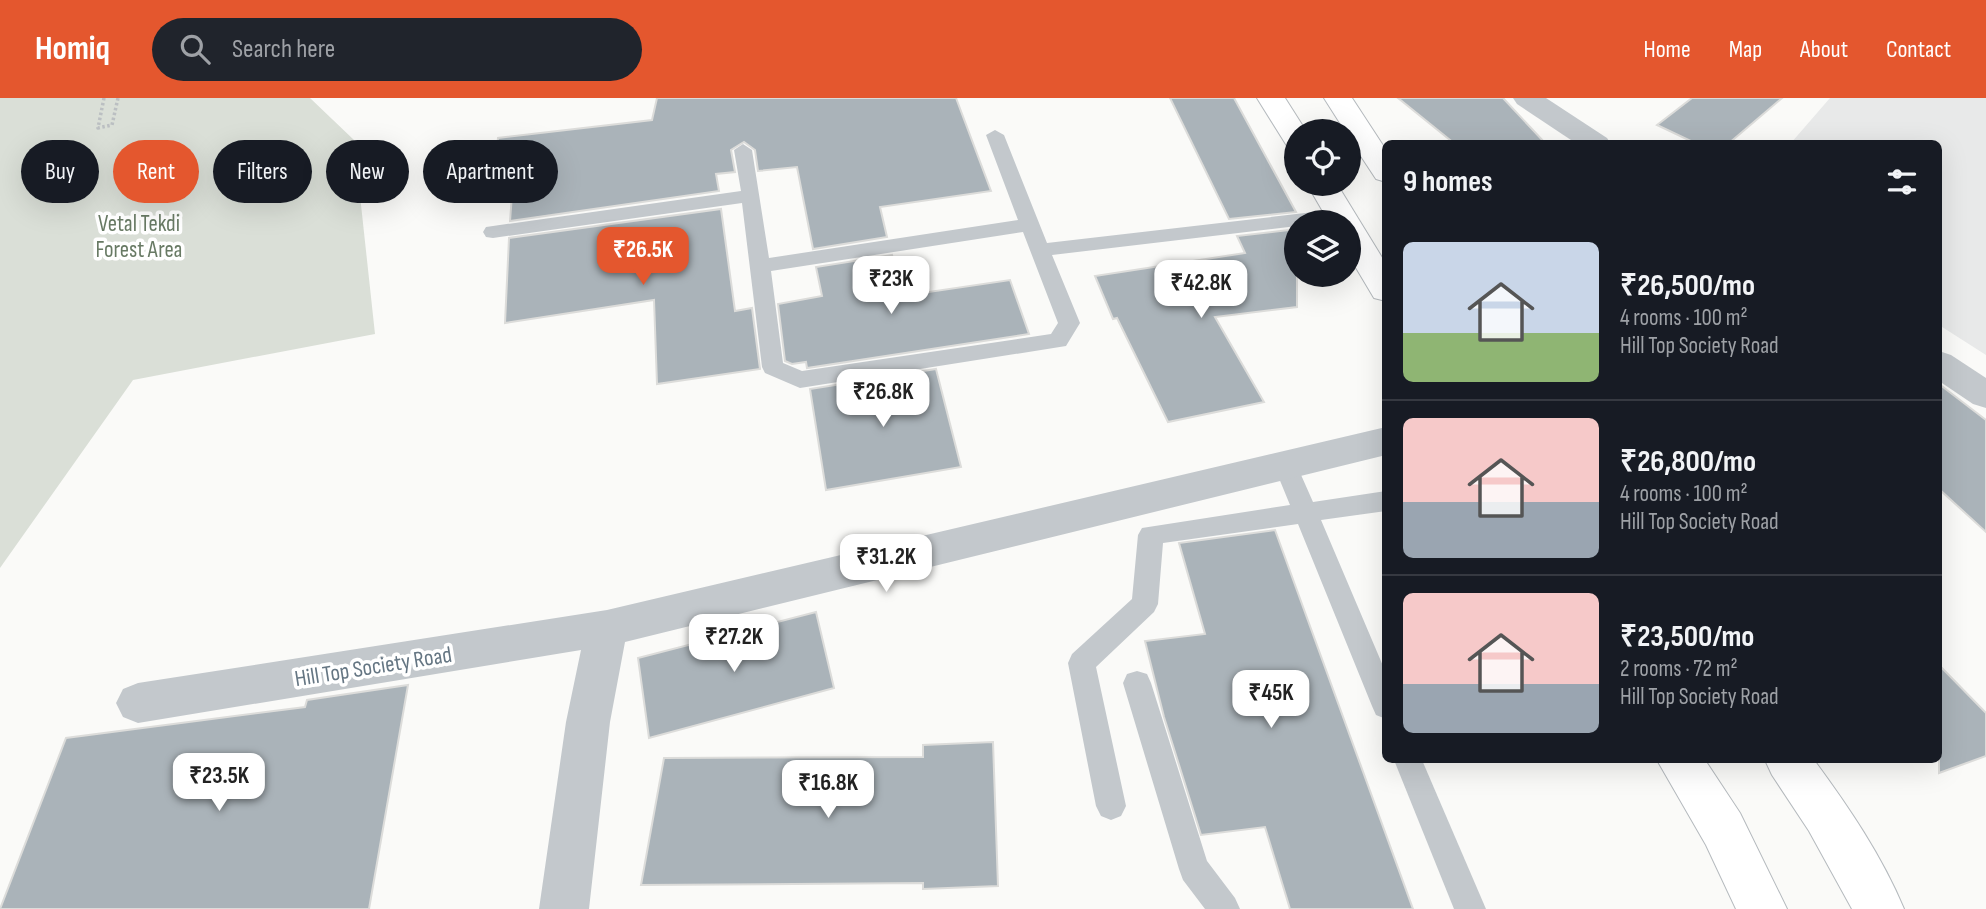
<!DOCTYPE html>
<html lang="en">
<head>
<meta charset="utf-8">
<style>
	body { margin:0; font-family:"Sofia Sans Condensed",sans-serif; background:#20242c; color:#f1f3f6; height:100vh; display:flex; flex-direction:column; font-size:26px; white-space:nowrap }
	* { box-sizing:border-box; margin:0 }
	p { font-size:23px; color:#9ea1a6 }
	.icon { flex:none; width:38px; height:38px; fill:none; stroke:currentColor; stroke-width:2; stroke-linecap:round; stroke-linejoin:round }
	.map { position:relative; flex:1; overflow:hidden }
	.drawer { position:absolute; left:1382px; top:42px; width:560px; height:623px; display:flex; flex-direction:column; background:#171b24; border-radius:10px; box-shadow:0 7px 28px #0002 }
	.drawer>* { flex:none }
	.hud { position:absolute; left:21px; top:42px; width:665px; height:63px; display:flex; gap:14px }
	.buttons { position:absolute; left:1284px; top:21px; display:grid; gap:14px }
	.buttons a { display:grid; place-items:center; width:77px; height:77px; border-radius:50%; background:#171b24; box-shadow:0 7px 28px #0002; font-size:35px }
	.price { position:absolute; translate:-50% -60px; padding:0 16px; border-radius:14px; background:#fff; color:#222; font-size:23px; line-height:46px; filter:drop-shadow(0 2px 4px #0008) }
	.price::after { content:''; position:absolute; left:50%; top:42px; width:21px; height:16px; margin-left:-10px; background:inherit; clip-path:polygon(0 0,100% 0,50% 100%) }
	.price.selected { background:#e4572e; color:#fff }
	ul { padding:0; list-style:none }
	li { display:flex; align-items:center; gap:21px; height:175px; padding:0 21px }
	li+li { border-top:2px solid #363941 }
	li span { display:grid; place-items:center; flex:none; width:196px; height:140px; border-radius:10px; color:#555 }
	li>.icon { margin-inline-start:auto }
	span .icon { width:84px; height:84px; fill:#fffc; stroke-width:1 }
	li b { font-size:30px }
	h2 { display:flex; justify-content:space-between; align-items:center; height:84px; padding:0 21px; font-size:30px }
	.chip { padding:0 24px; border-radius:32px; background:#171b24; box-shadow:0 7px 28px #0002; font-size:24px; line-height:63px }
	.chip.selected { background:#e4572e; color:#fff }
	header { display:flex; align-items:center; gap:42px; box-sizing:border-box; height:98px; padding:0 35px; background:#e4572e; color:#fff }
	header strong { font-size:33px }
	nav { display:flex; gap:38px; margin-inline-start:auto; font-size:24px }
	.search { width:490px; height:63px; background:#20242c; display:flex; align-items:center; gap:18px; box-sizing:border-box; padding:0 24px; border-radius:38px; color:#9ea1a6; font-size:26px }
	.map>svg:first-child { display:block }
</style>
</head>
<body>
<header>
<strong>Homiq</strong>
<div class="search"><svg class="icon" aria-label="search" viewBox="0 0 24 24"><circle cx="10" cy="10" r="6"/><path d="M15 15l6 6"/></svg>Search here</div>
<nav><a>Home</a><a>Map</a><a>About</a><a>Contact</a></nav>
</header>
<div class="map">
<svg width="1986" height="811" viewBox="0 0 1986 811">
	<rect width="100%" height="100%" fill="#fafaf8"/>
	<path fill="#e8e9e9" d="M 1830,0 L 1986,0 L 1986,257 L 1939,227 L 1939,46 L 1791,45 Z"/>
	<path fill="#dadfd7" d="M 0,0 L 310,0 L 354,42 L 375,236 L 133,282 L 0,470 Z"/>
	<g fill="#aab3b9" stroke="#dcdcda" stroke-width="2">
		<path d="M 657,0 L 956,0 L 991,93 L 880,109 L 887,139 L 813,151 L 797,69 L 758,73 L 755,52 L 744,44 L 731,52 L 735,74 L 716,76 L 719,93 L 510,123 L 512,97 L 492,100 L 498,40 L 652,22 Z"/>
		<path d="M 1170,0 L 1234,0 L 1296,114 L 1229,121 Z"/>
		<path d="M 1398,0 L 1503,0 L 1546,46 L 1455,46 Z"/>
		<path d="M 1692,0 L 1782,0 L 1728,46 L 1697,46 L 1657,27 Z"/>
		<path d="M 721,111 L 735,213 L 752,210 L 760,271 L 657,286 L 654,202 L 505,225 L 509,140 Z"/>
		<path d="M 1297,131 L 1297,209 L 1215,219 L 1264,304 L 1168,324 L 1117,220 L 1113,221 L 1095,178 L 1245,155 L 1237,138 Z"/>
		<path d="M 892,157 L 902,198 L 1010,182 L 1029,236 L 807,270 L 806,264 L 792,266 L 785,263 L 778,206 L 822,198 L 816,169 Z"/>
		<path d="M 936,271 L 961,369 L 826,392 L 810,291 Z"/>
		<path d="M 1939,286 L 1986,322 L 1986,434 L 1939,391 Z"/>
		<path d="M 1275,432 L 1413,811 L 1290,811 L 1265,729 L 1201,737 L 1164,619 L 1145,543 L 1205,536 L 1179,445 Z"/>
		<path d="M 816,514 L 834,590 L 649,640 L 638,560 Z"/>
		<path d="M 1939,567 L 1986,615 L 1986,658 L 1939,675 Z"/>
		<path d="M 408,587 L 369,811 L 0,811 L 66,640 L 305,609 L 307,602 Z"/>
		<path d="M 993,644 L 998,788 L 923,791 L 923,785 L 641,787 L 664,660 L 923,659 L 923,647 Z"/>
	</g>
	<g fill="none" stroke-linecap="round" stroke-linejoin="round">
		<defs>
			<g id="primary">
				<path d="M 1257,0 L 1285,0 L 1306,33 L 1297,33 L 1297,51 L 1287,48 Z"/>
				<path d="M 1324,0 L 1352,0 L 1386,52 L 1386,84 L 1376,81 L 1349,40 L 1349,33 L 1345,33 Z"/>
				<path d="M 1307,86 L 1337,86 L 1386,166 L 1386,203 L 1374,200 L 1349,158 L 1349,124 L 1329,124 Z"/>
				<path d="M 1657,662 L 1705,662 L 1740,715 L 1787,811 L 1736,811 L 1706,747 Z"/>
				<path d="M 1765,662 L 1814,662 C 1848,708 1882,758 1904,811 L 1852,811 L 1809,733 L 1772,677 Z"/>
			</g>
		</defs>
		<use href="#primary" stroke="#b5babe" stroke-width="2"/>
		<path stroke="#bbbfc2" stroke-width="3.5" stroke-dasharray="2.5 2.5" stroke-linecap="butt" d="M 104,0 L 98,30 L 112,27 L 118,0"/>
		<g fill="#c3c8cc" fill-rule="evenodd">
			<path d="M 995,32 L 1004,37 L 1047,145 L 1340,111 L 1347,113 L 1350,117 L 1347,121 L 1340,123 L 1297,124 L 1297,128 L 1052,157 L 1080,225 L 1066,248 L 800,290 L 765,275 L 762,269 L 742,105 L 493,140 L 486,139 L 483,134 L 486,129 L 493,128 L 741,93 L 734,52 L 743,46 L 752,52 L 769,160 L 1018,122 L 986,37 ZM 1023,134 L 1058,225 L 1051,236 L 802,273 L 783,265 L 771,173 Z"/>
			<path d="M 1286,359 L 1294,361 L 1313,404 L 1386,393 L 1386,413 L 1321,422 L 1386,575 L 1386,621 L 1376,617 L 1372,608 L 1298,426 L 1163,445 L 1158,506 L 1154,514 L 1096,569 L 1126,708 L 1121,718 L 1111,722 L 1101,718 L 1096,708 L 1068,565 L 1072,556 L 1132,501 L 1138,437 L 1142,430 L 1290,407 L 1274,368 L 1278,361 Z"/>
			<path d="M 1137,573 L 1147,576 L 1151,585 L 1207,763 L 1235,800 L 1240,811 L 1205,811 L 1183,782 L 1179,771 L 1123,585 L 1127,576 Z"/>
			<path d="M 1394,662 L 1422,662 L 1486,811 L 1454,811 Z"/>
		</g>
		<g fill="#c3c8cc" fill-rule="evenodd">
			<path d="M 1513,0 L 1546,0 L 1607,40 L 1611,46 L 1577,46 L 1517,6 Z"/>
			<path d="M 1939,253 L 1951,257 L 1986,280 L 1986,310 L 1973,306 L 1939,283 Z"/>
			<path d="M 1386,329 L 1386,357 L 625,544 L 610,624 L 589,811 L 539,811 L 566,624 L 581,552 L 138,625 L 123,619 L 116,605 L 123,591 L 138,585 L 607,512 Z"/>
		</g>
		<use href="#primary" fill="#fff" fill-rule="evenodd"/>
	</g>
	<g text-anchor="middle" stroke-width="7" stroke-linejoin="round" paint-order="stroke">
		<g font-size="23" fill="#687a64" stroke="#fff">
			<text x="139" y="133">Vetal Tekdi<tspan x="139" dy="26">Forest Area</tspan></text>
		</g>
		<g font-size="23" fill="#657683" stroke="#fff">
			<text transform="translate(373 568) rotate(-9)" y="8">Hill Top Society Road</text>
		</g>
	</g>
</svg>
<div class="buttons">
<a><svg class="icon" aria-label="locate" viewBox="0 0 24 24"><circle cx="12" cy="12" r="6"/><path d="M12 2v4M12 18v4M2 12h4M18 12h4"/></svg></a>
<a><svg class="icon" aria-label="layers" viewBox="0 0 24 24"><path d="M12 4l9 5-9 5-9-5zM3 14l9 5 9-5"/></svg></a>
</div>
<b class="price selected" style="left:643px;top:189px">₹26.5K</b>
<b class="price" style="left:891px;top:218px">₹23K</b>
<b class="price" style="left:1201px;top:222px">₹42.8K</b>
<b class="price" style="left:883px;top:331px">₹26.8K</b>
<b class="price" style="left:886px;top:496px">₹31.2K</b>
<b class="price" style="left:734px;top:576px">₹27.2K</b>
<b class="price" style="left:1271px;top:632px">₹45K</b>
<b class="price" style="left:219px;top:715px">₹23.5K</b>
<b class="price" style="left:828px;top:722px">₹16.8K</b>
<div class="hud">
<a class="chip">Buy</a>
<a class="chip selected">Rent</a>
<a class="chip">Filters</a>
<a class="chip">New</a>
<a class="chip">Apartment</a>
</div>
<section class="drawer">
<h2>9 homes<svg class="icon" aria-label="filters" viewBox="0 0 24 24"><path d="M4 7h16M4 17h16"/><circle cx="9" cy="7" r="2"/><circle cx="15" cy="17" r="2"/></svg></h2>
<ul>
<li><span style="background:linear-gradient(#c9d6e8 65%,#8fb573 0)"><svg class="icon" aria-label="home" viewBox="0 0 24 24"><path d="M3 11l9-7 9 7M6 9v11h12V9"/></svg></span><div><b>₹26,500/mo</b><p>4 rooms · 100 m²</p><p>Hill Top Society Road</p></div></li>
<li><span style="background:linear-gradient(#f6c9c9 60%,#9aa5b1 0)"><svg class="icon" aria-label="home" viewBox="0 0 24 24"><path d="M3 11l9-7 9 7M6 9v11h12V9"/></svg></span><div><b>₹26,800/mo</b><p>4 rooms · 100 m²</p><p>Hill Top Society Road</p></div></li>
<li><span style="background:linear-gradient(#f6c9c9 65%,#9aa5b1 0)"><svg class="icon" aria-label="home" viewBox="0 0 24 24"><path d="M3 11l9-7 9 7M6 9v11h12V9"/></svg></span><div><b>₹23,500/mo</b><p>2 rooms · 72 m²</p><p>Hill Top Society Road</p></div></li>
</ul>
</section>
</div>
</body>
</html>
